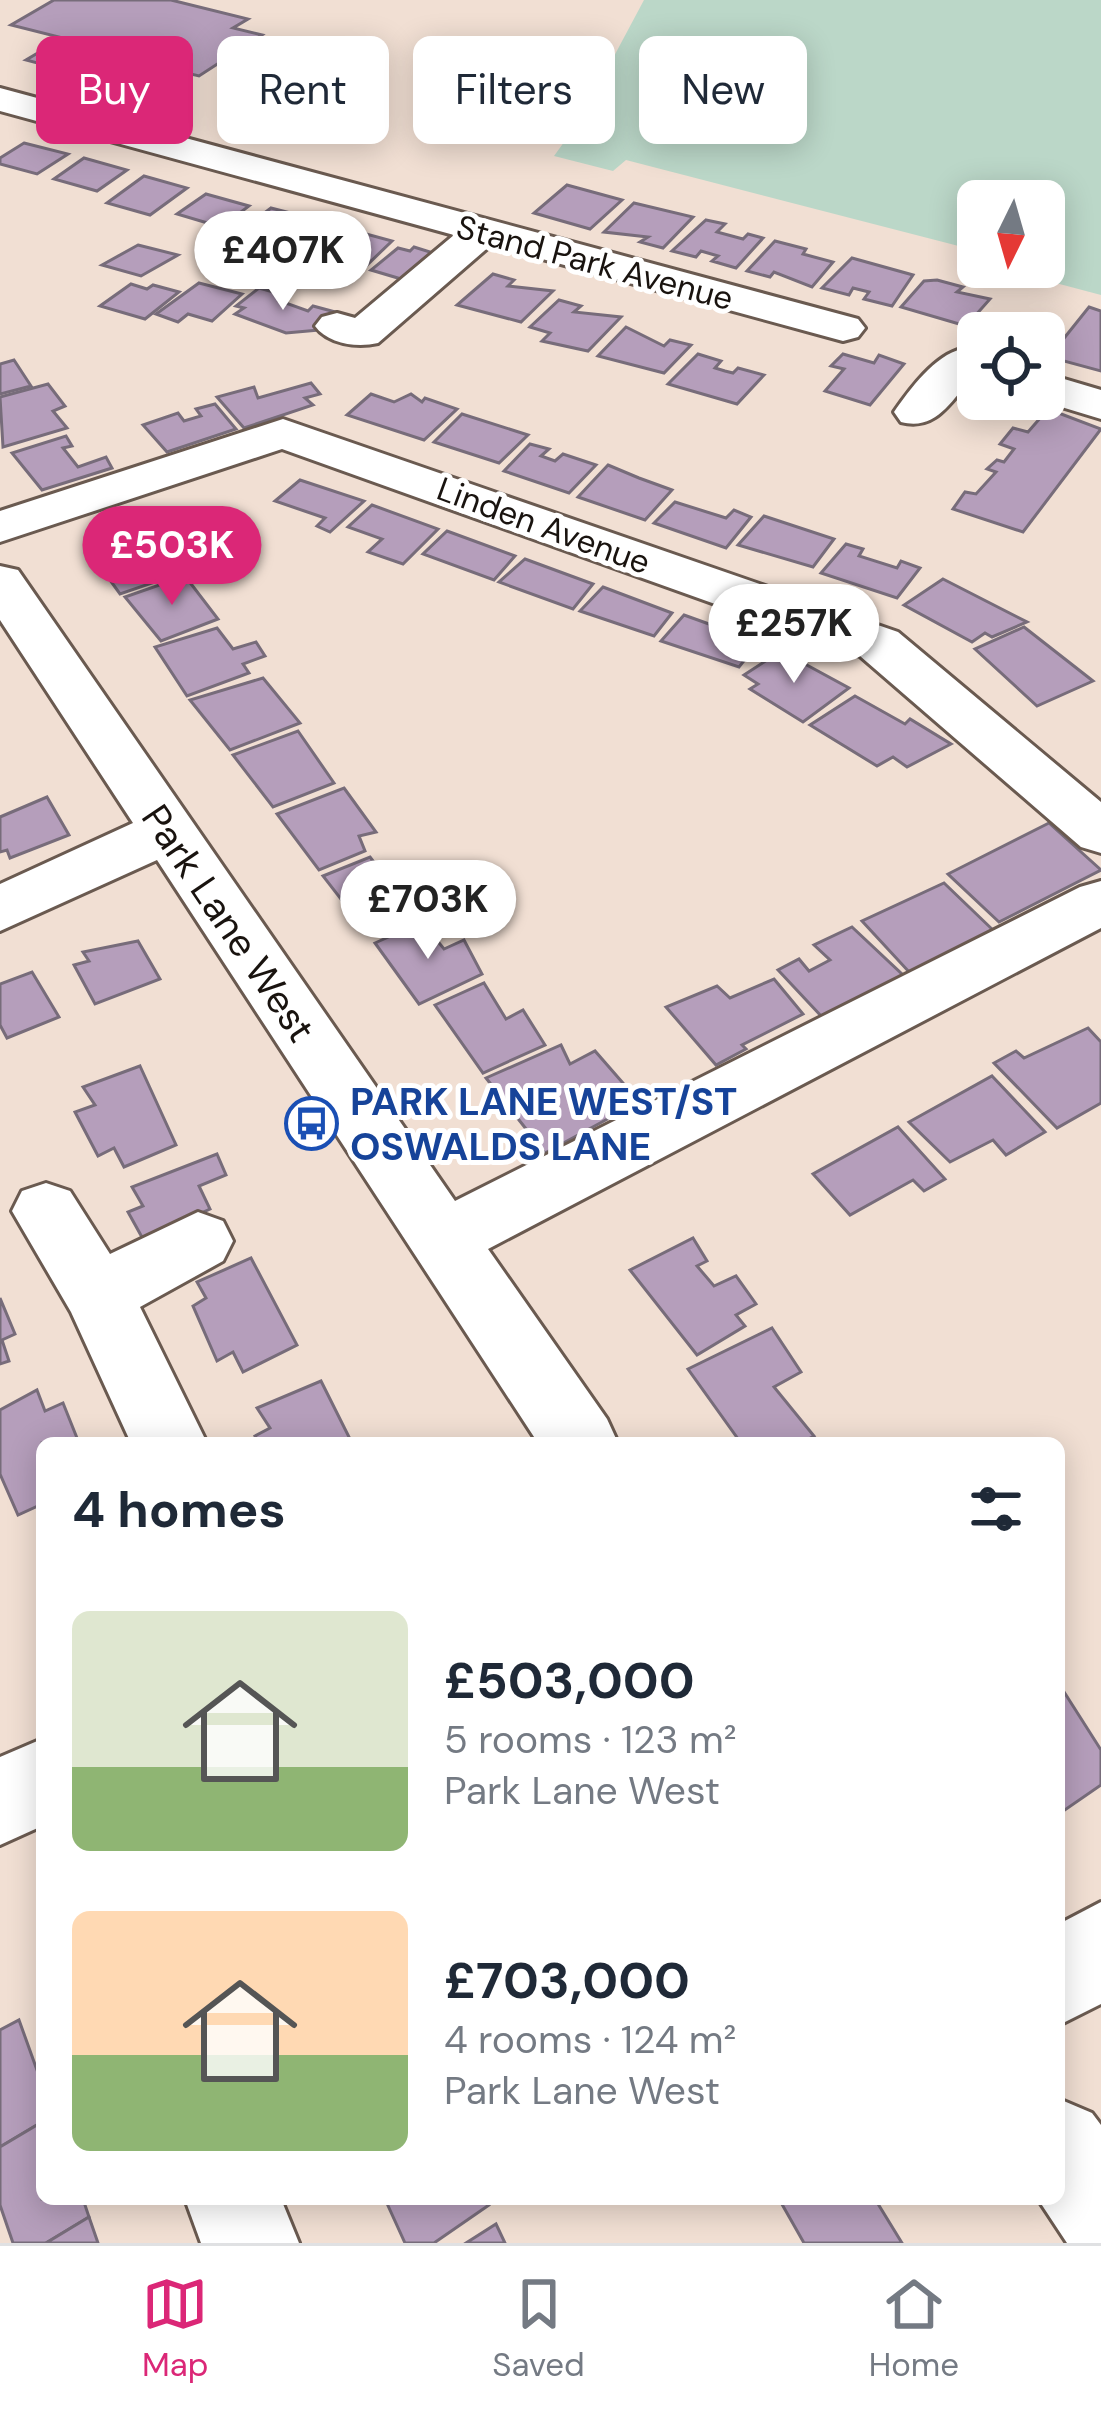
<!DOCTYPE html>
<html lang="en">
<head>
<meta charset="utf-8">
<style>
	body { margin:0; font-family:"DM Sans",sans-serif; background:#f6f6f7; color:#1f2937; height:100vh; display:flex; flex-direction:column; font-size:45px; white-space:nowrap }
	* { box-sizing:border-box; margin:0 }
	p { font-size:39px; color:#747a83 }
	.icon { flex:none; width:66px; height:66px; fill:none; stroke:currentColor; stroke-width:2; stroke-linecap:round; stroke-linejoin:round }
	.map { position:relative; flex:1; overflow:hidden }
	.details { position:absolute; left:36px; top:1437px; width:1029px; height:768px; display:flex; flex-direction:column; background:#fff; border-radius:18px; box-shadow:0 6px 30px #0003 }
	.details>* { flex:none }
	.top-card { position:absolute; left:36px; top:36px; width:1029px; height:108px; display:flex; gap:24px }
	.needle { width:78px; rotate:185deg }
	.controls { position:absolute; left:957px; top:180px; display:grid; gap:24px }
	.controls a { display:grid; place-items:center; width:108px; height:108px; border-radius:18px; background:#fff; box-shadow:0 6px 30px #0003; font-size:60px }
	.price { position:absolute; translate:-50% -102px; padding:0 27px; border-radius:42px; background:#fff; color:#222; font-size:39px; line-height:78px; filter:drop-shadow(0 3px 6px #0008) }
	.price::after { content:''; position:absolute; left:50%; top:72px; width:36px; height:27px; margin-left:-18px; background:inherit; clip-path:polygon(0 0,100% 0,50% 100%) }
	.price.on { background:#db2777; color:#fff }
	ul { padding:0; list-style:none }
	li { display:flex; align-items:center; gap:36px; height:300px; padding:0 36px }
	li span { display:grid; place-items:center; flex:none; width:336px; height:240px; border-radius:18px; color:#555 }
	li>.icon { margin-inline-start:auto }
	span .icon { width:144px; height:144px; fill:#fffc; stroke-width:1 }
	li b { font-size:51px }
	h2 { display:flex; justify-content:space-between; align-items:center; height:144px; padding:0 36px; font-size:51px }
	.chip { padding:0 42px; border-radius:18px; background:#fff; box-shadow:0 6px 30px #0003; font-size:42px; line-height:108px }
	.chip.on { background:#db2777; color:#fff }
	.tabs { display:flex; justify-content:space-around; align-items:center; height:168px; border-top:3px solid #e0e1e3; background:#fff; font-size:33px; color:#747a83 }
	.tabs a { display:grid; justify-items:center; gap:6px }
	.tabs .on { color:#db2777 }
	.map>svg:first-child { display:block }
</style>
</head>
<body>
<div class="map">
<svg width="1101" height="2243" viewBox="0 0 1101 2243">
	<rect width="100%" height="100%" fill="#f1dfd3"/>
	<path fill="#bbd7c8" d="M 644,0 L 1101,0 L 1101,295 L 1052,282 L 1022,284 L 1036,267 L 1044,267 L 1044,201 L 978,201 L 978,251 L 626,160 L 613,171 L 554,156 L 580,120 Z"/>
	<g fill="#b59ebb" stroke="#776c7a" stroke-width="3">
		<path d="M 54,0 L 171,0 L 248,19 L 233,28 L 262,35 L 199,76 L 170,69 L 157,78 L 102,63 L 83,75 L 26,60 L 63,38 L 11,25 Z"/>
		<path d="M 24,143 L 68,154 L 37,174 L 0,164 L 0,158 Z"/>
		<path d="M 84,158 L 127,170 L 97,191 L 54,179 Z"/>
		<path d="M 144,176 L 187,188 L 150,215 L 107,203 Z"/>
		<path d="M 567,185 L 622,200 L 590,229 L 534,213 Z"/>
		<path d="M 206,194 L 249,206 L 221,227 L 177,214 Z"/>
		<path d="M 634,203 L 693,217 L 663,248 L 640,242 L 648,237 L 604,232 Z"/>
		<path d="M 271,208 L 306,217 L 302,220 L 314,223 L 284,245 L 239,232 Z"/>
		<path d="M 706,220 L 725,224 L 717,232 L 743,239 L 748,234 L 763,238 L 736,268 L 712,261 L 718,256 L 701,251 L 696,257 L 672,251 Z"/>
		<path d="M 332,229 L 348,229 L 392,241 L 366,266 L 302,250 Z"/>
		<path d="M 775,241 L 806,249 L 803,254 L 833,262 L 812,287 L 774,272 L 770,277 L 747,271 Z"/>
		<path d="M 138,245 L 178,255 L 141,276 L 102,265 Z"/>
		<path d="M 414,247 L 449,258 L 418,284 L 371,270 L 398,248 L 410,251 Z"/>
		<path d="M 852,258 L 913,275 L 892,306 L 864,299 L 869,292 L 853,288 L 849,295 L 822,288 Z"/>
		<path d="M 493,274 L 514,280 L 508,286 L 553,291 L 521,322 L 457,305 Z"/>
		<path d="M 937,280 L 963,287 L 957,292 L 990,299 L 966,326 L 901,307 L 924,281 Z"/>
		<path d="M 199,283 L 242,294 L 212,321 L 188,314 L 178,322 L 156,314 Z"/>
		<path d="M 131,284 L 147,289 L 153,285 L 179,292 L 145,319 L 100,306 Z"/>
		<path d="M 259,288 L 288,296 L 280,301 L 308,311 L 313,306 L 339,313 L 319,330 L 286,333 L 235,314 L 244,308 L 236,306 Z"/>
		<path d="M 559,300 L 581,306 L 574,312 L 621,317 L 588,351 L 542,341 L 550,333 L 530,327 Z"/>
		<path d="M 1089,307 L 1101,311 L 1101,371 L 1049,357 Z"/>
		<path d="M 626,327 L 664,346 L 670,340 L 691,345 L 664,373 L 598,356 Z"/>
		<path d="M 698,354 L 721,361 L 715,368 L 725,371 L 733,373 L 738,368 L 764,375 L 737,404 L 668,384 Z"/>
		<path d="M 843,354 L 874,363 L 879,355 L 904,364 L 870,405 L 825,391 L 844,369 L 831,366 Z"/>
		<path d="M 14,360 L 31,386 L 0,394 L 0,364 Z"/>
		<path d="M 311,383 L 320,394 L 305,398 L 313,405 L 244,428 L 217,397 L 254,387 L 258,398 Z"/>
		<path d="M 48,384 L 65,406 L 53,411 L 67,428 L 3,447 L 0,397 Z"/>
		<path d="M 371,394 L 394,402 L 411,394 L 422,402 L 425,398 L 457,409 L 424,440 L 347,415 Z"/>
		<path d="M 215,404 L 236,429 L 167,452 L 143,425 L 178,413 L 184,421 L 201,416 L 196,409 Z"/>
		<path d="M 1048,409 L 1101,429 L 1023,532 L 953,509 L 965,492 L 976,494 L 996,472 L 987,469 L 997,460 L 1004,462 L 1014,449 L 1000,444 L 1013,428 L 1028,432 Z"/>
		<path d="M 462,414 L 528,435 L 499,463 L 434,442 Z"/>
		<path d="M 66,436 L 72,446 L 63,448 L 78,467 L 106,457 L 112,468 L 42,490 L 12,453 Z"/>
		<path d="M 530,444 L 549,449 L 541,456 L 555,461 L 563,454 L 596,465 L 569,493 L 504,471 Z"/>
		<path d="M 608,465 L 639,478 L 672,490 L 645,520 L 578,497 Z"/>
		<path d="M 300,480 L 364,501 L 330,532 L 317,526 L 325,518 L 275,501 Z"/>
		<path d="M 675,502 L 726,518 L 734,510 L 751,517 L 726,548 L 654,523 Z"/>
		<path d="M 372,505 L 438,529 L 403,564 L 368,552 L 382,539 L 348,527 Z"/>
		<path d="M 764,516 L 834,539 L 813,567 L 738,545 Z"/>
		<path d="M 153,529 L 168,551 L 148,557 L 158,567 L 182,557 L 190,570 L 120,594 L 89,551 Z"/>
		<path d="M 447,531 L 515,556 L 494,580 L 423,554 Z"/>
		<path d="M 846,544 L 863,549 L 859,556 L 897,568 L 901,561 L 920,568 L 897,598 L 821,573 Z"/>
		<path d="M 525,559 L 593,584 L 573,609 L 499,582 Z"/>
		<path d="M 185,576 L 218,619 L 161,641 L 125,597 Z"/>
		<path d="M 943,579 L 1027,622 L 992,637 L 985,633 L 972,642 L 904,605 Z"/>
		<path d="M 603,587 L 672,613 L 654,636 L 580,611 Z"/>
		<path d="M 684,615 L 759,642 L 739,667 L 661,641 Z"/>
		<path d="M 1024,627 L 1093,681 L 1037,706 L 975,649 Z"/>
		<path d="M 217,628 L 233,649 L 256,642 L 265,656 L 243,664 L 249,673 L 187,696 L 155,647 Z"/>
		<path d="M 781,651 L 849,688 L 803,722 L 750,689 L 758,684 L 744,675 Z"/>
		<path d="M 263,678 L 300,723 L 230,750 L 190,700 Z"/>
		<path d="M 855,696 L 905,724 L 910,719 L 951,744 L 907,767 L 893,757 L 877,766 L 810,725 Z"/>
		<path d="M 298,731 L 334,783 L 273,807 L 233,755 Z"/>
		<path d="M 344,788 L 376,832 L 359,836 L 365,851 L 319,870 L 277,814 Z"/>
		<path d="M 47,797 L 69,835 L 10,858 L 7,850 L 0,852 L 0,817 Z"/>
		<path d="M 1049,823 L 1101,870 L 999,922 L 948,874 Z"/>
		<path d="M 370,857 L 391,885 L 415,877 L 431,897 L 409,907 L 415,915 L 368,934 L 323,876 Z"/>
		<path d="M 944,883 L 994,931 L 910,973 L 862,921 Z"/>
		<path d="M 422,922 L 444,949 L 464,940 L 482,974 L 419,1004 L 375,943 Z"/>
		<path d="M 852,927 L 904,976 L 823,1018 L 778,970 L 799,959 L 809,971 L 830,960 L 814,945 Z"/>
		<path d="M 138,941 L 160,979 L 95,1004 L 74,965 L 89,961 L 83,952 Z"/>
		<path d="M 32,972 L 59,1017 L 7,1038 L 0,1025 L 0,984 Z"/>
		<path d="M 774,979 L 803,1014 L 742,1045 L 746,1049 L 716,1065 L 666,1007 L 717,986 L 730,998 Z"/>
		<path d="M 484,983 L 506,1019 L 523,1010 L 545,1045 L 483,1073 L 435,1005 Z"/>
		<path d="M 1088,1028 L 1101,1042 L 1101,1103 L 1057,1128 L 994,1063 L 1016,1051 L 1024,1058 Z"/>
		<path d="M 561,1045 L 570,1064 L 595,1051 L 629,1090 L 605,1101 L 613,1116 L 545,1153 L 486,1078 Z"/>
		<path d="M 140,1066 L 176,1145 L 124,1167 L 114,1148 L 98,1156 L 75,1112 L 95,1105 L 83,1087 Z"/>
		<path d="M 992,1076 L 1045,1132 L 1006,1155 L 993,1140 L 950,1162 L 909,1122 Z"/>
		<path d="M 898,1127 L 945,1179 L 924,1191 L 913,1180 L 850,1215 L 813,1174 Z"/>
		<path d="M 217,1154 L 226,1175 L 199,1186 L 210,1209 L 143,1239 L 128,1212 L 143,1206 L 132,1187 Z"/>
		<path d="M 693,1238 L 707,1261 L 697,1266 L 714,1286 L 736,1276 L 756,1304 L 736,1315 L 745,1326 L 697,1355 L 630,1270 Z"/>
		<path d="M 251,1258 L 297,1345 L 243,1372 L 233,1352 L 217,1361 L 193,1306 L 206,1298 L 197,1282 Z"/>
		<path d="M 0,1298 L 15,1334 L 2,1340 L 9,1361 L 0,1364 Z"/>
		<path d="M 772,1328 L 801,1372 L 774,1387 L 814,1436 L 801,1443 L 741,1443 L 688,1369 Z"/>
		<path d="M 321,1381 L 352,1443 L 259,1443 L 255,1436 L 270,1428 L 257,1408 Z"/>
		<path d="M 37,1390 L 45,1411 L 63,1403 L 79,1443 L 42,1443 L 42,1504 L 18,1515 L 0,1474 L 0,1410 Z"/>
		<path d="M 1059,1684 L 1101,1750 L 1101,1785 L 1059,1814 Z"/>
		<path d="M 19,2020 L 42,2084 L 42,2122 L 0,2147 L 0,2030 Z"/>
		<path d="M 42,2122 L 42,2199 L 83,2199 L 89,2217 L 46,2243 L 13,2243 L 0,2205 L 0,2147 Z"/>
		<path d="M 385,2199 L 486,2199 L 489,2205 L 434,2243 L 405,2243 Z"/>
		<path d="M 779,2199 L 875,2199 L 902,2243 L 804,2243 Z"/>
		<path d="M 89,2217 L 98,2243 L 46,2243 Z"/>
		<path d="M 496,2224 L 505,2243 L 466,2243 Z"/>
	</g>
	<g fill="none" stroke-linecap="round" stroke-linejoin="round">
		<defs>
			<g id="minor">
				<path d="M 0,88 L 858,319 L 865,328 L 858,337 L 843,341 L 491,245 L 378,343 C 357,348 328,344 315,326 L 322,317 L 337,313 L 355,318 L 454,235 L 0,111 Z"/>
				<path d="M 962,349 L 978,353 L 978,379 L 972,378 C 950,402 936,431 901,422 L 894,412 C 910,389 935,355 962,349 Z"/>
				<path d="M 1044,373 L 1101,390 L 1101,419 L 1035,399 L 1044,399 Z"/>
				<path d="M 283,419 L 898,632 L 1101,802 L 1101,853 L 1081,847 L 860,656 L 282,449 L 0,542 L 0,511 Z"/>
				<path d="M 0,566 L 18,570 L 455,1201 L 1080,887 L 1101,881 L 1101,928 L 488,1249 L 607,1419 L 618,1443 L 538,1443 L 157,860 L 0,931 L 0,884 L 133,823 L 0,620 Z"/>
				<path d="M 46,1183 L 70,1191 L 110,1254 L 198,1212 L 223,1221 L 233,1241 L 223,1261 L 140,1307 L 207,1443 L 131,1443 L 71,1312 L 12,1211 L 22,1191 Z"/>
				<path d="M 42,1739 L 42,1826 L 0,1845 L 0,1757 Z"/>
				<path d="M 1101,1902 L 1101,2004 L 1059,2025 L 1059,1924 Z"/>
				<path d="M 1059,2099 L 1092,2113 L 1101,2125 L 1101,2243 L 1067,2243 L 1038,2199 L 1059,2199 Z"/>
				<path d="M 185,2199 L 281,2199 L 299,2243 L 201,2243 Z"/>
			</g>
		</defs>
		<use href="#minor" stroke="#6a5a50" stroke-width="6"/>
		<use href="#minor" fill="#fff" fill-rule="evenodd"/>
	</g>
	<defs>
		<symbol id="bus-ring" viewBox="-11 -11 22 22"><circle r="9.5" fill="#fff" stroke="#1a4fb4" stroke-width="1.5"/><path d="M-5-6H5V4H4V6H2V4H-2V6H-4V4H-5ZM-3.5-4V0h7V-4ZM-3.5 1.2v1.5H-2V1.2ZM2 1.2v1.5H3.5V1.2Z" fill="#1a4fb4"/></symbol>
	</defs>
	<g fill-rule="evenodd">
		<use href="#bus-ring" x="282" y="1094" width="59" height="59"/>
	</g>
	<g text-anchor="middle" stroke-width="10" stroke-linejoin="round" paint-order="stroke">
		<g font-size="33" fill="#19130f" stroke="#fff">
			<text transform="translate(595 262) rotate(15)" y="12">Stand Park Avenue</text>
			<text transform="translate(544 525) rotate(20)" y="12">Linden Avenue</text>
		</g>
		<g font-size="39" fill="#19130f" stroke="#fff">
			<text transform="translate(229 923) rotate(56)" y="14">Park Lane West</text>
		</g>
		<g font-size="39" font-weight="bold" fill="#164399" stroke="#fff" text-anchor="start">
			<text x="350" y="1115">PARK LANE WEST/ST<tspan x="350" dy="45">OSWALDS LANE</tspan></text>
		</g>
	</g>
</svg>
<div class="controls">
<a><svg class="needle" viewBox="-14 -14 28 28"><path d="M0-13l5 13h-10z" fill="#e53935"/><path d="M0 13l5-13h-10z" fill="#747a83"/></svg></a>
<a><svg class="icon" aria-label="locate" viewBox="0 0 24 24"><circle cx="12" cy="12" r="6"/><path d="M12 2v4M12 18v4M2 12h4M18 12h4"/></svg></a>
</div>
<b class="price" style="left:283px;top:313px">£407K</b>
<b class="price on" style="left:172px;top:608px">£503K</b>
<b class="price" style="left:794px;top:686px">£257K</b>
<b class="price" style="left:428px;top:962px">£703K</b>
<div class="top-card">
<a class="chip on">Buy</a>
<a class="chip">Rent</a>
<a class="chip">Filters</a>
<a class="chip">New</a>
</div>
<section class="details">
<h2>4 homes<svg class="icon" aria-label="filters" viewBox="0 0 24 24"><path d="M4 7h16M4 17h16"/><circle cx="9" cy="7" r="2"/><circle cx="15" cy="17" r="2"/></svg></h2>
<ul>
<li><span style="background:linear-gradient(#dfe7d0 65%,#8fb573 0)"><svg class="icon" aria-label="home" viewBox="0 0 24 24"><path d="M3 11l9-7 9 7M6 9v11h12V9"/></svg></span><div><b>£503,000</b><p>5 rooms · 123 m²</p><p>Park Lane West</p></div></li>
<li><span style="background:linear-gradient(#ffd9b3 60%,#8fb573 0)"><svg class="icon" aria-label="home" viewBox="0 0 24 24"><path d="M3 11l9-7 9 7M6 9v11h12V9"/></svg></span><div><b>£703,000</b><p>4 rooms · 124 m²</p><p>Park Lane West</p></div></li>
</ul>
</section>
</div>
<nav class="tabs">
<a class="on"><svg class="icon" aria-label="map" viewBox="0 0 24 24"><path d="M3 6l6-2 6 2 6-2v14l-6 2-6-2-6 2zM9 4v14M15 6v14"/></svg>Map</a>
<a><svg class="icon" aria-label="saved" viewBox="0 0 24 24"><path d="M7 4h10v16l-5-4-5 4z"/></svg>Saved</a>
<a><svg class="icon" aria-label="home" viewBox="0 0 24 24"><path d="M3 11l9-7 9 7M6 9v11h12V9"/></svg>Home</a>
</nav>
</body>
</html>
